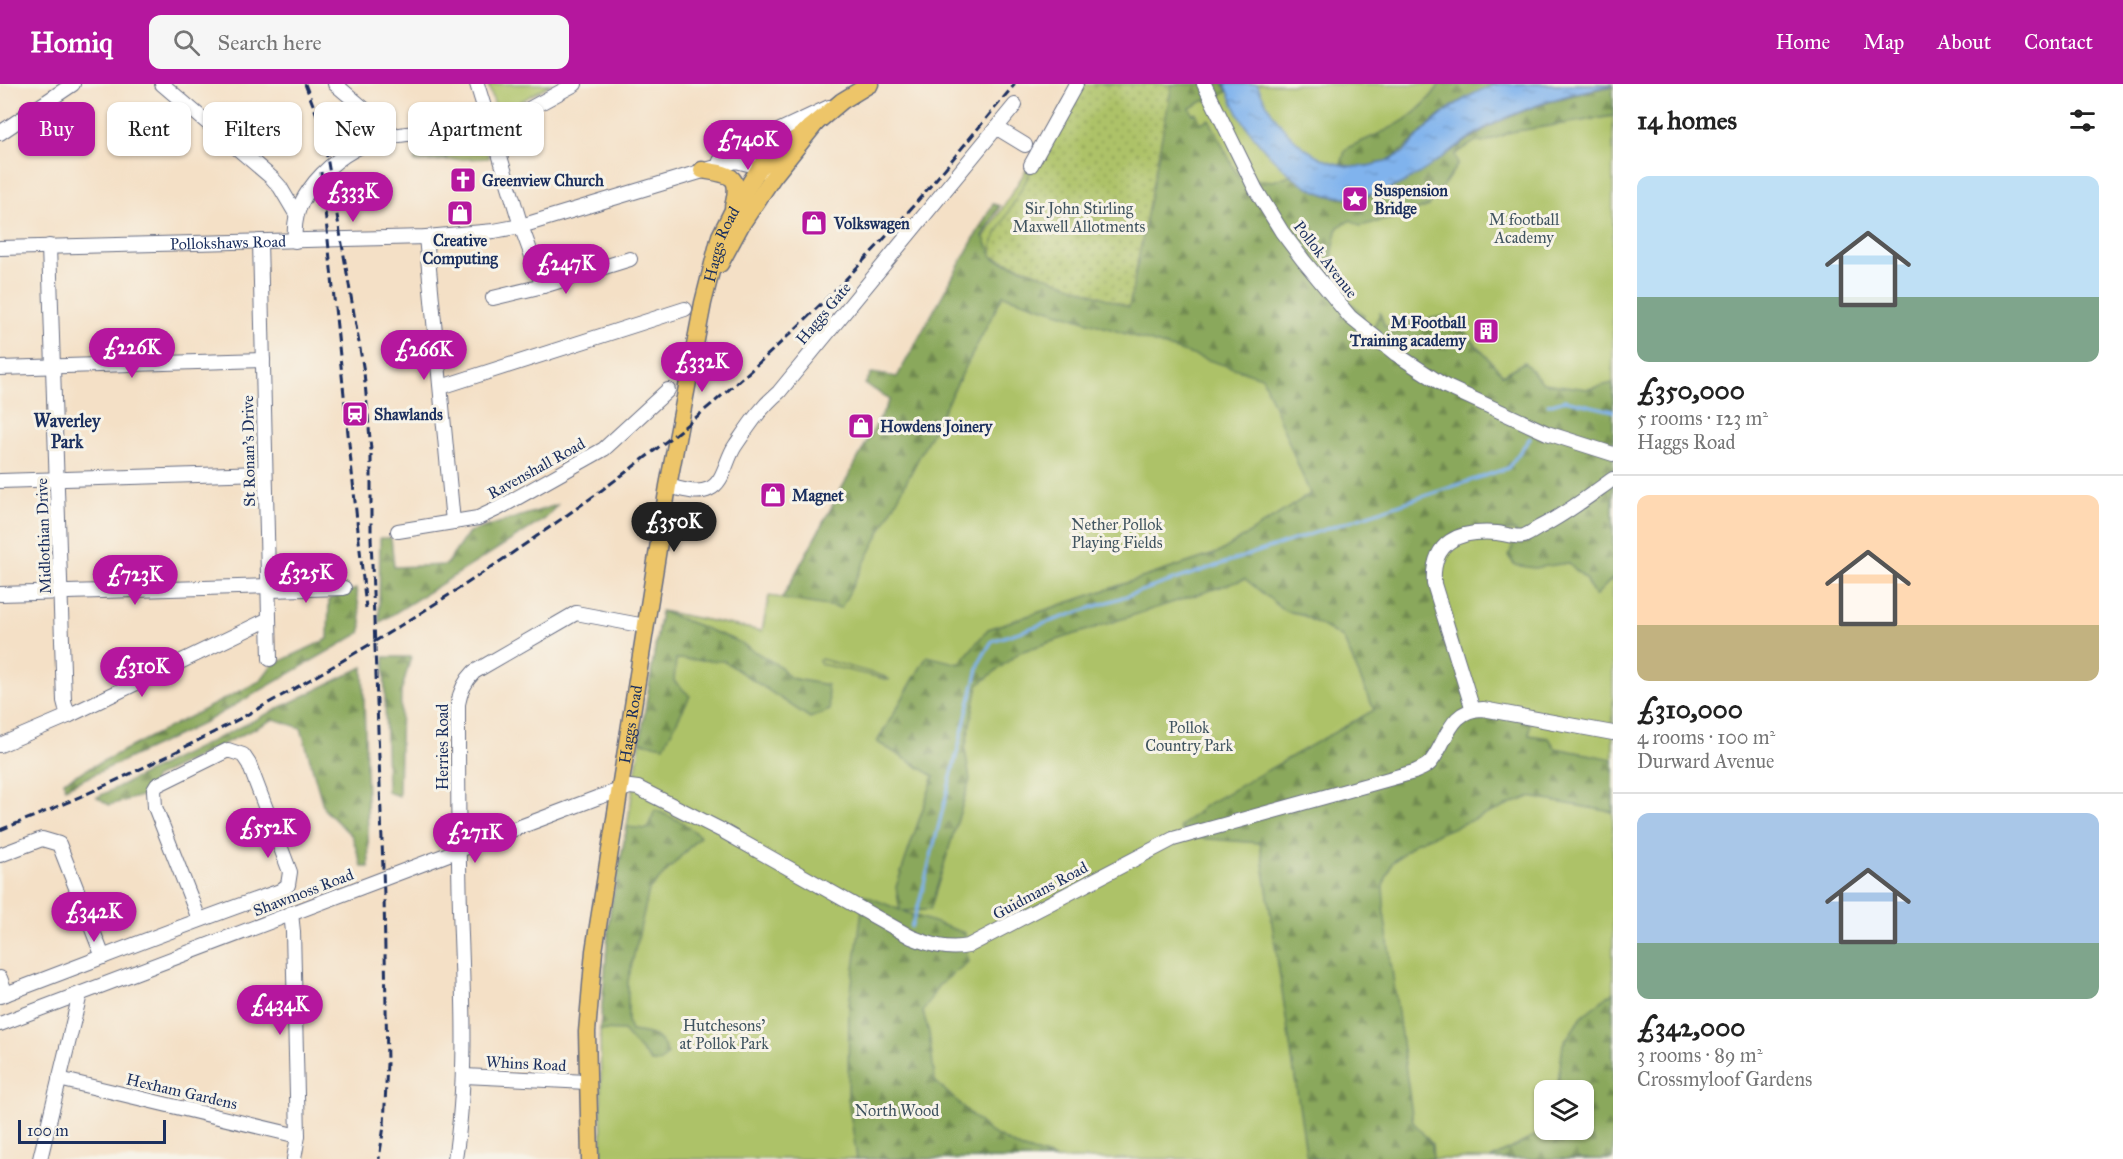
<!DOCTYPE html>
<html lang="en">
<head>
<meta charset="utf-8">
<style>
	body { margin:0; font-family:"IM FELL Great Primer",serif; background:#f6f6f6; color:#222; height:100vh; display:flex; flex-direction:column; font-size:22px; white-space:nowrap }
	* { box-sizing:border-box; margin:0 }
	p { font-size:20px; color:#767676 }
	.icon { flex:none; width:33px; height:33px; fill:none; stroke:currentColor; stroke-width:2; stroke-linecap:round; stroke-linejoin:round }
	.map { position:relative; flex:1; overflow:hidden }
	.side { display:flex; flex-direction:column; background:#fff; width:510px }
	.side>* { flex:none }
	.top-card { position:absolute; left:18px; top:18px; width:570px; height:54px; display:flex; gap:12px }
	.fabs { position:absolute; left:1534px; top:996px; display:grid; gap:12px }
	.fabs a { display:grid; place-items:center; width:60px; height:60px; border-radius:12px; background:#fff; box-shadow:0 2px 4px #0004; font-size:30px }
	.scale { position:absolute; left:18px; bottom:15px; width:148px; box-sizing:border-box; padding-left:6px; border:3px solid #1b2f5e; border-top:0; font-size:16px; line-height:21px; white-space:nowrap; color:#1b2f5e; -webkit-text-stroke:4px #f7f3e8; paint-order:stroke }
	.price { position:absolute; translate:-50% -51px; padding:0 14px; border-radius:21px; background:#b5179e; color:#fff; font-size:20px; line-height:39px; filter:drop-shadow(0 2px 3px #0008) }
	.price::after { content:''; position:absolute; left:50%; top:36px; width:18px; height:14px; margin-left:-9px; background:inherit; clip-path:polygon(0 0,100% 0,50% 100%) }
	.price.active { background:#222; color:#fff }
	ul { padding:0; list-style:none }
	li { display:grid; align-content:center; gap:12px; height:318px; padding:0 24px }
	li+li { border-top:2px solid #e0e0e0 }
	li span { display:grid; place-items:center; height:186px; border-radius:12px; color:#555 }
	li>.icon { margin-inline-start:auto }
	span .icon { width:108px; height:108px; fill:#fffc; stroke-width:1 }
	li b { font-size:26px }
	h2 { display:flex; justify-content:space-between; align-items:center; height:72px; padding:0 24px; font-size:26px }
	.chip { padding:0 21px; border-radius:12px; background:#fff; box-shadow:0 2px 4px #0004; font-size:21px; line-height:54px }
	.chip.active { background:#b5179e; color:#fff }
	header { display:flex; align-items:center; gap:36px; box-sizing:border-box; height:84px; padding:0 30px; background:#b5179e; color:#fff }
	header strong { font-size:28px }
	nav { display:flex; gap:33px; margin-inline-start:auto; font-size:21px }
	.search { width:420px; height:54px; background:#f6f6f6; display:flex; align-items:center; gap:15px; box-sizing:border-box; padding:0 21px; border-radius:12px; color:#767676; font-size:22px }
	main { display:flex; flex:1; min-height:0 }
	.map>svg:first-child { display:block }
</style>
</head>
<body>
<header>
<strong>Homiq</strong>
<div class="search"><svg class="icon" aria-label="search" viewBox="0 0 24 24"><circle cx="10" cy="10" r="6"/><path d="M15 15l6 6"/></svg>Search here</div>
<nav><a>Home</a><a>Map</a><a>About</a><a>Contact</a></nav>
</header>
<main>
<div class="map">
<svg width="1613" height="1075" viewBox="0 0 1613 1075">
	<defs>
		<pattern id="forest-firs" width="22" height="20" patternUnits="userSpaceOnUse" patternTransform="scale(1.5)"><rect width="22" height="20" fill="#8aa85c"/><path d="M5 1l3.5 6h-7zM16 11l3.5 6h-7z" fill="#70894f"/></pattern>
		<pattern id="garden-dots" width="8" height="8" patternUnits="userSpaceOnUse" patternTransform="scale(1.5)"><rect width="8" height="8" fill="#adc267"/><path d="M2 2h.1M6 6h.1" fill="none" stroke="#8c9e58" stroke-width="1.8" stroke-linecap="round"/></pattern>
		<pattern id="water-ripples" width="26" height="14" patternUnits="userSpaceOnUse" patternTransform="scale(1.5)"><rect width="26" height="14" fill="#80b3ed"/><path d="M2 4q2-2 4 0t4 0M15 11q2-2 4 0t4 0" fill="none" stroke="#6892c3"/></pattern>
	</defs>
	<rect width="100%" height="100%" fill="#f7f3e8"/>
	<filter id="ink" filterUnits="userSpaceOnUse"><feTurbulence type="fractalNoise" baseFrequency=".0167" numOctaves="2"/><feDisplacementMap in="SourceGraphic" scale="12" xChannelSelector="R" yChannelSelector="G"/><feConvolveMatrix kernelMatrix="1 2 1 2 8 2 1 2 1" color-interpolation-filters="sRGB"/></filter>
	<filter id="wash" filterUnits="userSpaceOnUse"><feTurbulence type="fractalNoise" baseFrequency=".008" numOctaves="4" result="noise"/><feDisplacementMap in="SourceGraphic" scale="24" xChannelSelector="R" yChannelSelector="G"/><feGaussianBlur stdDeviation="1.35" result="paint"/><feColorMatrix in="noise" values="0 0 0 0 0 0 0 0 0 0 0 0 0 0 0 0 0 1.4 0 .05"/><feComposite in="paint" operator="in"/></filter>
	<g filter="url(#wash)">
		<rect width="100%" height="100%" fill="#f4e0c6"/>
		<g fill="#adc267" stroke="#647862" stroke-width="1.5" fill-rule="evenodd">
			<path d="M 488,0 L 551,0 L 498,31 Z"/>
			<path d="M 1075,0 L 1613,0 L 1613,1075 L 602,1075 L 600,946 L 610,827 L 627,743 L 661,527 L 762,547 L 769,512 L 782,514 L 948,210 L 1042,61 ZM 1545,1006 L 1584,1006 L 1584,1046 L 1545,1046 Z"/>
			<path d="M 483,55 L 489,74 L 446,76 L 446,57 Z"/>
		</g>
		<g fill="url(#forest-firs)" stroke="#526c5d" stroke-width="1.5">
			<path d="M 1172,0 L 1224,0 L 1227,8 L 1207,18 L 1205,16 L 1190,24 L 1193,30 L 1196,29 L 1201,39 L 1209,35 L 1239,94 L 1273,97 L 1290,91 C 1302,99 1315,108 1330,112 C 1389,127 1443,67 1491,42 C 1529,22 1571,11 1613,2 L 1613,32 L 1511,48 L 1483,59 L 1476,57 L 1455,70 L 1458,80 L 1429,122 L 1398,133 L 1360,142 L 1351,136 L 1338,143 C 1326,193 1329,196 1364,232 L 1356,242 L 1370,251 L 1380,229 L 1385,243 L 1450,231 L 1503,291 L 1524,278 L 1543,299 L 1588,305 L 1613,299 L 1613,494 L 1595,512 L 1589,503 L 1587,496 L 1568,479 L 1534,484 L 1515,481 L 1508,472 L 1512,465 L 1516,447 L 1460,447 L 1430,479 L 1480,628 L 1530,635 L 1529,651 L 1549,654 L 1555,664 L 1613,675 L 1613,728 L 1529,713 L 1415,759 L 1392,779 L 1383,802 L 1385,835 L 1413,1038 L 1432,1060 L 1433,1075 L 1307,1075 L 1260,759 L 1184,753 L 1180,743 L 1204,722 L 1374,626 L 1343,554 L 1301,530 L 1285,527 L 1245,495 L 1020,568 L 978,601 L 965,665 L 970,696 L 930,826 L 902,827 L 965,849 L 968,878 L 938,902 L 923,928 L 929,949 L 935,997 L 990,1048 L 1020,1064 L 1056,1075 L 857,1075 L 848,1014 L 849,921 L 864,811 L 900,826 L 896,803 L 934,692 L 877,658 L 927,572 L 959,580 L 988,545 L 1220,468 L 1310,410 L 1262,293 L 1003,211 L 841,524 L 782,515 L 890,315 L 865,300 L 872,289 L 897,293 L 993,120 L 1000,122 L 983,152 L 994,175 L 1128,218 Z"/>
			<path d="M 1440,0 L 1498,0 C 1479,7 1460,16 1444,28 C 1409,55 1395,91 1341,81 L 1345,67 L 1349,63 C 1387,46 1416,37 1440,0 Z"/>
			<path d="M 414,57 L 446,57 L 446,76 L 415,78 Z"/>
			<path d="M 557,421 L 545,435 L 379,539 L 380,454 L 391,454 L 394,483 L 446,481 L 469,448 Z"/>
			<path d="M 356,505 L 362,542 L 360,549 L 202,640 L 65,704 L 64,697 L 260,597 L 272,581 L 328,555 L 329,515 Z"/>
			<path d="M 661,527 L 737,557 L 781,583 L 790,594 L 827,601 L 830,626 L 810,634 L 724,577 L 676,575 L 674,597 L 690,612 L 664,662 L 640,658 Z"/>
			<path d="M 384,573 L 411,573 L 401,608 L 399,712 L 387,708 Z"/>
			<path d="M 363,583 L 369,783 L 362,783 L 352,752 L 324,725 L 301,644 L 274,635 L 154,694 L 149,710 L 109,721 L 97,713 Z"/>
			<path d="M 655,726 L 680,737 L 700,752 L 649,806 L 628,897 L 628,939 L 631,947 C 651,950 659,949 668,970 L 660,978 L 651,978 L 623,947 L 600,946 L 610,827 L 627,743 L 647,745 Z"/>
			<path d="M 1613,908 L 1613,1075 L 1490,1075 L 1547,1046 L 1584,1046 L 1584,1006 L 1557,1006 L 1563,960 L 1582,932 Z"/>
		</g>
		<g fill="url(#garden-dots)" stroke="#647862" stroke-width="1.5">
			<path d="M 1078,0 L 1172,0 L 1129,223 L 991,172 L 993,157 Z"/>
			<path d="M 821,575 L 883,592 L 890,596 L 821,580 L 819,576 Z"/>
		</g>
		<path fill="url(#water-ripples)" stroke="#4e71a6" stroke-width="1.5" d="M 1225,0 L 1257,0 C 1280,57 1339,107 1401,70 C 1408,66 1414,57 1420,51 C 1435,36 1451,22 1470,12 C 1479,7 1490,1 1500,0 C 1514,0 1605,0 1613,1 C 1569,9 1527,22 1487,43 C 1459,58 1436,81 1408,96 C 1386,108 1357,117 1333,112 C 1298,106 1261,65 1243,37 C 1235,26 1231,13 1225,0 Z"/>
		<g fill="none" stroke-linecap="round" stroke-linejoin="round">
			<g stroke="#80b3ed" stroke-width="3">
				<path d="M 1548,321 L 1565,316 L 1613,327"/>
				<path d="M 911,843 L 920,816 L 980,577 L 992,557 L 1508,384 L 1530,354"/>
			</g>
		</g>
	</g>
	<g filter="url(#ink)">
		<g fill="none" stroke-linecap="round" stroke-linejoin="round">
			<defs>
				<g id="minor">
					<path d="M 162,0 L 272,94 L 280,103 L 296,130"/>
					<path d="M 335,0 L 395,51"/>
					<path d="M 477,0 L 488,36 L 497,46 L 495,56 L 521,142 L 543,202"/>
					<path d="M 1204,0 L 1256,106 L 1282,148 L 1303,176 L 1350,233 L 1396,270 L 1445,302 L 1547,349 L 1613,370"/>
					<path d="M 997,44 L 1025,61"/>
					<path d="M 497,46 L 509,36 L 575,0"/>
					<path d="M 0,49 L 73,0"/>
					<path d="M 720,77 L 744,63 L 829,23"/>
					<path d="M 1031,81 L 1076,0"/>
					<path d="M 426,153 L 453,438"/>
					<path d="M 260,157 L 270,575"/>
					<path d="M 295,157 C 293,132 300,117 315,98 C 361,44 411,49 476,47"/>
					<path d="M 49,162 L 64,617 L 68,632"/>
					<path id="s1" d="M 0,164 L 426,153 L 494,147 L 521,142 L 736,77 L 760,83 L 768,89"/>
					<path d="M 493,214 L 543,202 L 630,175"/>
					<path d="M 0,284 L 263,276"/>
					<path d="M 441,303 L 685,225"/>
					<path d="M 0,397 L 265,389"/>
					<path d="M 668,402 C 680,405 697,411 709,405 C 724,399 726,375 735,362 C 748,343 760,324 779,308 L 1015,21"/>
					<path d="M 398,447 L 478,434 L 499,424 L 604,365 L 668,306"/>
					<path d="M 269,506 L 344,504"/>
					<path d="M 0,510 L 269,502"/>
					<path d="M 1473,626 L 1434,500 C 1431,457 1459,446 1497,449 C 1505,450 1516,454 1524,452 C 1529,450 1535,446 1540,443 C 1566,430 1589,412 1613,395"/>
					<path d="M 0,661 L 68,632 L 269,535"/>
					<path d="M 0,771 L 42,755 L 59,760 L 103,873"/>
					<path d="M 291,829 L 293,848 L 298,1052 L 294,1075"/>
					<path d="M 0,894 L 6,910"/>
					<path d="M 0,912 C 93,877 186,840 280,807 L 288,801 L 290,788 L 249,680 L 243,671 L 228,666 L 157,701 L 154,706 L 155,723 L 199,835"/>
					<path d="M 0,940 L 599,713 L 630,703 L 638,704 L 721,746 L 911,853 C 931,861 947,866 968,862 L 1173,755 L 1414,688 C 1421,685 1429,682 1433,675 C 1448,653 1451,625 1483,625 L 1613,649"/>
					<path d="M 464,992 L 587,998"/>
					<path d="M 59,995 L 298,1052"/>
					<path d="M 40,1075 L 80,910"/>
					<path d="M 455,1075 C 468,992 463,909 460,825 C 458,757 458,688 458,620 C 460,608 465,597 474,588 L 576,529 L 645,542"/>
				</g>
				<g id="major">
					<path d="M 702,86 C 731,91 741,90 733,123"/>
					<path d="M 720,180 L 741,141 L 773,93 L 816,39 L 842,17 L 870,0"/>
					<path id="s2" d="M 590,1075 L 587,948 L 594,867 L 668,402 L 703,219 L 720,152 L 731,130 L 760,83 L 816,39"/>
				</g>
			</defs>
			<use href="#minor" stroke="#676d82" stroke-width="16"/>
			<use href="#major" stroke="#676d82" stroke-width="19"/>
			<use href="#minor" stroke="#fff" stroke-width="14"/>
			<use href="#major" stroke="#edc569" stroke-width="16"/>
			<g stroke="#1b2f5e" stroke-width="3" stroke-dasharray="9 4.5" stroke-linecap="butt">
				<path d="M 305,0 L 319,36 L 326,67 L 364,288 L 371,366 L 371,453 L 384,812 L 387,979 L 384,1042 L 379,1075"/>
				<path d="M 321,88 L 366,524"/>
				<path d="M 0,746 C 166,681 320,595 469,498 C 576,427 680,353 774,265 C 805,236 836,206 865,175 C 918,120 965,59 1015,0"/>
			</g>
		</g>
	</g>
	<defs>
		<symbol id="church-square" viewBox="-11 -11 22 22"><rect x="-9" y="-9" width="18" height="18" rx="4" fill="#b5179e" stroke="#f7f3e8"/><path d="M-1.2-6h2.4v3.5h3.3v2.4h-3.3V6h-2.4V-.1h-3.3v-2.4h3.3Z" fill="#fff"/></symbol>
		<symbol id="sight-square" viewBox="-11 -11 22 22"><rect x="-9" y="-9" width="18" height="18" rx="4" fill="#b5179e" stroke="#f7f3e8"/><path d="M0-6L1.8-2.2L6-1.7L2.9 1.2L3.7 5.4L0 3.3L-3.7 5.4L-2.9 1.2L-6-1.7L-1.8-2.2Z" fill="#fff"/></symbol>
		<symbol id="shop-square" viewBox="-11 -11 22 22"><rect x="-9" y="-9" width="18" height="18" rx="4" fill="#b5179e" stroke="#f7f3e8"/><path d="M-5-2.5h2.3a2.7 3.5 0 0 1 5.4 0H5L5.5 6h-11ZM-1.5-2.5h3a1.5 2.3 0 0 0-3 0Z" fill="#fff"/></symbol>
		<symbol id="building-square" viewBox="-11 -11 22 22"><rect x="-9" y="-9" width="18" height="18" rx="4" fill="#b5179e" stroke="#f7f3e8"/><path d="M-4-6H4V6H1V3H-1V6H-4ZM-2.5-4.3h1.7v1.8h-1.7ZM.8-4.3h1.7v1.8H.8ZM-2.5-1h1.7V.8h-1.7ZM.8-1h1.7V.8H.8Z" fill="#fff"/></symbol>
		<symbol id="station-square" viewBox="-11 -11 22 22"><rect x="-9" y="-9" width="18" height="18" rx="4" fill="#b5179e" stroke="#f7f3e8"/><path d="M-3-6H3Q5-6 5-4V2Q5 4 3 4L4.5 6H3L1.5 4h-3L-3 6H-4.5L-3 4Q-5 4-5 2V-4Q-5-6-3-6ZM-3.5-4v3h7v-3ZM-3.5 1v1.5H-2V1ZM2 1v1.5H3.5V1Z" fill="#fff"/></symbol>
	</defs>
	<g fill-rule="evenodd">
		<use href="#church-square" x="448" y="81" width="30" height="30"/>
		<use href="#sight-square" x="1340" y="100" width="30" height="30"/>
		<use href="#shop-square" x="445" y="114" width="30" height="30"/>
		<use href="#shop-square" x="799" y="124" width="30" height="30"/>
		<use href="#building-square" x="1471" y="232" width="30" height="30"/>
		<use href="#station-square" x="340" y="315" width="30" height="30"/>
		<use href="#shop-square" x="846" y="327" width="30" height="30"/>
		<use href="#shop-square" x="758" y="396" width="30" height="30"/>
	</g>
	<g text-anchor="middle" stroke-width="6" stroke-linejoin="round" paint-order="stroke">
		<g font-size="16" font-weight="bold" fill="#1b2f5e" stroke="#f7f3e8" text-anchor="start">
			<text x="482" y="102">Greenview Church</text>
			<text x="1374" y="112">Suspension<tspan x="1374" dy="18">Bridge</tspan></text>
			<text x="834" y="145">Volkswagen</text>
			<text x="460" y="162" text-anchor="middle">Creative<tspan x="460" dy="18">Computing</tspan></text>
			<text x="1466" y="244" text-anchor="end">M Football<tspan x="1466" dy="18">Training academy</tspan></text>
			<text x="374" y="336">Shawlands</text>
			<text x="880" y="348">Howdens Joinery</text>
			<text x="792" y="417">Magnet</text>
		</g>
		<g font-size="16" fill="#405460" stroke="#f7f3e8">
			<text x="1079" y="130">Sir John Stirling<tspan x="1079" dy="18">Maxwell Allotments</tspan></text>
			<text x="1524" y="141">M football<tspan x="1524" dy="18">Academy</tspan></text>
			<text x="1117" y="446">Nether Pollok<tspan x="1117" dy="18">Playing Fields</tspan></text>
			<text x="1189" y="649">Pollok<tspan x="1189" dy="18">Country Park</tspan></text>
			<text x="724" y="947">Hutchesons’<tspan x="724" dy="18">at Pollok Park</tspan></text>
			<text x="897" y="1032">North Wood</text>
		</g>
		<g font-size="16" fill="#1b2f5e" stroke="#f7f3e8">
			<text dy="6" stroke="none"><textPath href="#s1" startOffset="228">Pollokshaws Road</textPath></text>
			<text dy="6" stroke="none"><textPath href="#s2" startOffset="927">Haggs Road</textPath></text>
			<text transform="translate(1326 175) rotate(52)" y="6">Pollok Avenue</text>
			<text transform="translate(823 229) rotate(-50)" y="6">Haggs Gate</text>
			<text transform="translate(248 367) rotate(-91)" y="6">St Ronan's Drive</text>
			<text transform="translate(536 384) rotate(-29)" y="6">Ravenshall Road</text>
			<text transform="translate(43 452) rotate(-92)" y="6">Midlothian Drive</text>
			<text dy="6" stroke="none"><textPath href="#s2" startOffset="438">Haggs Road</textPath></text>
			<text transform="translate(442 663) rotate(-90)" y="6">Herries Road</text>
			<text transform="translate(1040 806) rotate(-28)" y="6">Guidmans Road</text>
			<text transform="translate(303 808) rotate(-21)" y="6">Shawmoss Road</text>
			<text transform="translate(526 979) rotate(3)" y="6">Whins Road</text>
			<text transform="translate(182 1007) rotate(13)" y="6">Hexham Gardens</text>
		</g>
		<g font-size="18" font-weight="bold" fill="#1b2f5e" stroke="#f7f3e8">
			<text x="67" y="343">Waverley<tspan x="67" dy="21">Park</tspan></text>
		</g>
	</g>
</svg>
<div class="fabs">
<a><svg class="icon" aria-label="layers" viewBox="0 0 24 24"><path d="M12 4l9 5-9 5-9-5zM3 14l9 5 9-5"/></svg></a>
</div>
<div class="scale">100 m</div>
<b class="price" style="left:748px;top:87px">£740K</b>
<b class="price" style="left:353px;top:139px">£333K</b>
<b class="price" style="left:566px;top:211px">£247K</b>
<b class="price" style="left:132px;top:295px">£226K</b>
<b class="price" style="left:424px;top:297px">£266K</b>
<b class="price" style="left:702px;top:309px">£332K</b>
<b class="price active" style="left:674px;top:469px">£350K</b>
<b class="price" style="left:306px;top:520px">£325K</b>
<b class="price" style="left:135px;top:522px">£723K</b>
<b class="price" style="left:142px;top:614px">£310K</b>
<b class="price" style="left:268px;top:775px">£552K</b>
<b class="price" style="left:475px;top:780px">£271K</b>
<b class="price" style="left:94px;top:859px">£342K</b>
<b class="price" style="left:280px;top:952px">£434K</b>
<div class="top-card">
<a class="chip active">Buy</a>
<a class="chip">Rent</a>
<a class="chip">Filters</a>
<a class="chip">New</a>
<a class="chip">Apartment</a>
</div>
</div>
<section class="side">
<h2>14 homes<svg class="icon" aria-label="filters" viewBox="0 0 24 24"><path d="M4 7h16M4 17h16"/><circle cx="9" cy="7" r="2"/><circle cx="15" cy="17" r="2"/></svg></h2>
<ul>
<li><span style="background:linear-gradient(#bfe0f5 65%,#7fa58c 0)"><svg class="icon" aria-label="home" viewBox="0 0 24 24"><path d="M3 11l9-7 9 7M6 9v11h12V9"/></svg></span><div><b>£350,000</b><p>5 rooms · 123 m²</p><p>Haggs Road</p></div></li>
<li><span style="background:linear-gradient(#ffd9b3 70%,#c2b280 0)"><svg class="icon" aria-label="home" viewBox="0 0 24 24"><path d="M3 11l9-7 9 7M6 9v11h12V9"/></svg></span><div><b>£310,000</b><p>4 rooms · 100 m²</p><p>Durward Avenue</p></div></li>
<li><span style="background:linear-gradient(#a9c7e8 70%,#7fa58c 0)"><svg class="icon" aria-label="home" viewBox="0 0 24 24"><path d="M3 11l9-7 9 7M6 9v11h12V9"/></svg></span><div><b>£342,000</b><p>3 rooms · 89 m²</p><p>Crossmyloof Gardens</p></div></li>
</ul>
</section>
</main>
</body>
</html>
